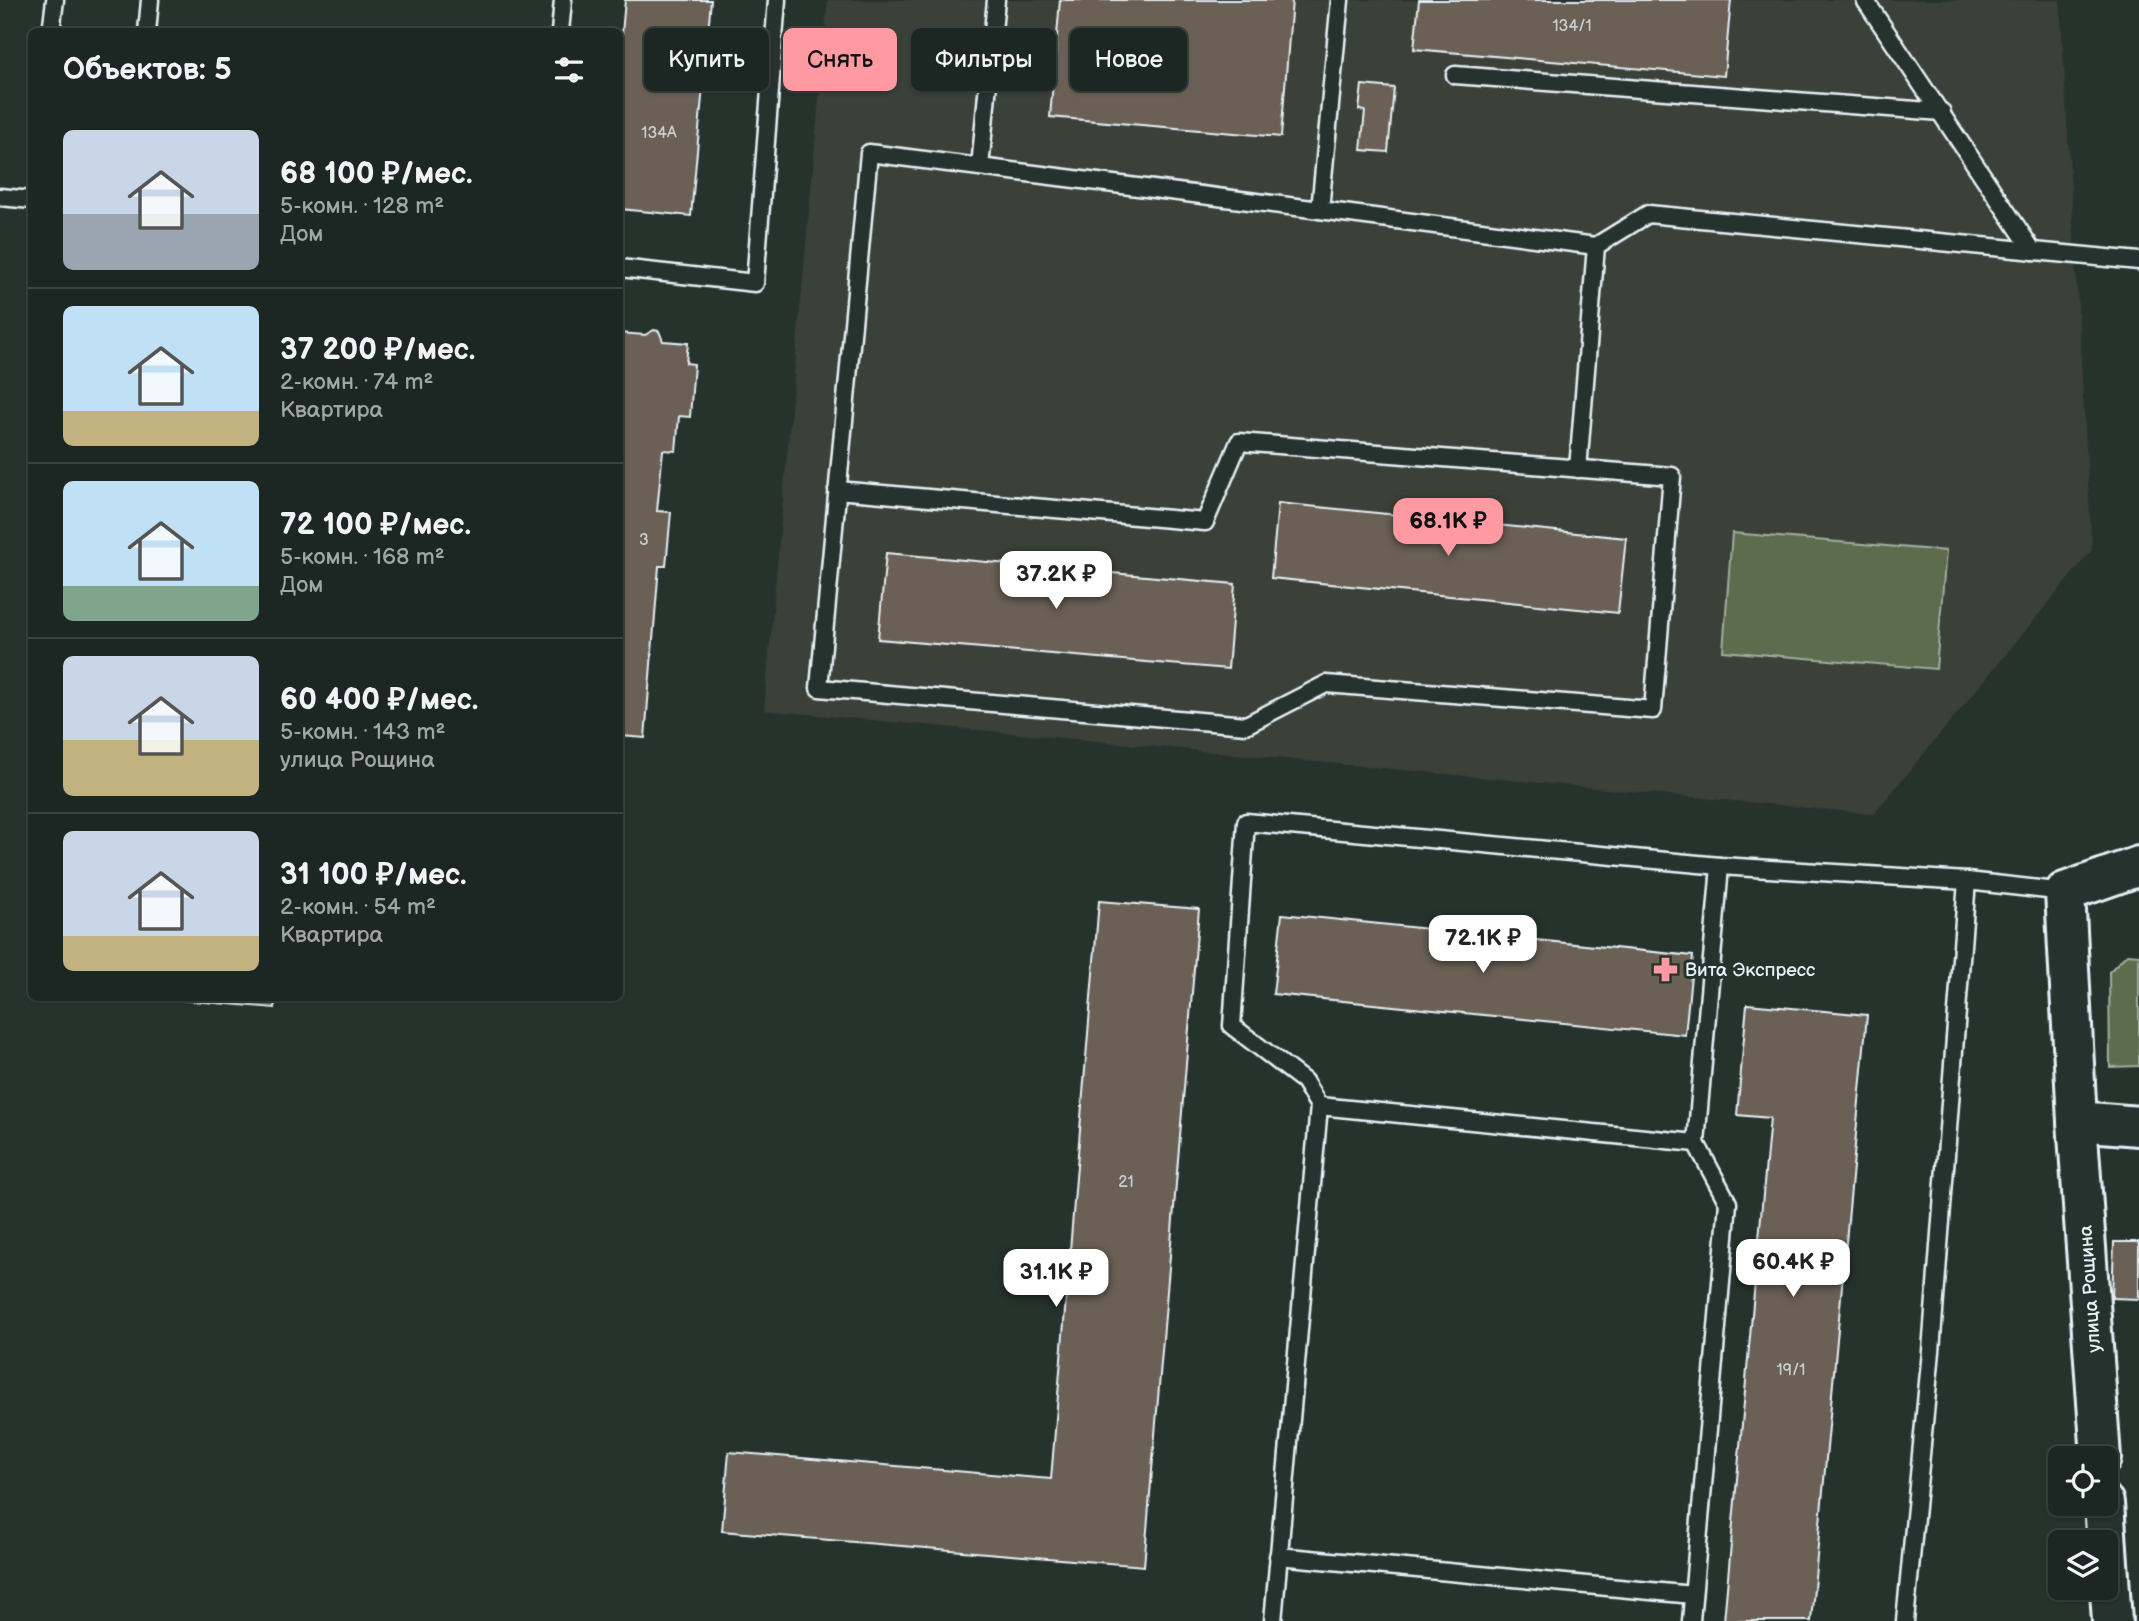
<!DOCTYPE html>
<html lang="ru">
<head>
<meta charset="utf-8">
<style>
	body { margin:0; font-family:"Balsamiq Sans",sans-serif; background:#29322f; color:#f1f3f6; height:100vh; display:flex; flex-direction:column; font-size:26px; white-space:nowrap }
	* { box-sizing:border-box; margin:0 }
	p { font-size:23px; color:#a0a5a5 }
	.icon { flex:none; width:38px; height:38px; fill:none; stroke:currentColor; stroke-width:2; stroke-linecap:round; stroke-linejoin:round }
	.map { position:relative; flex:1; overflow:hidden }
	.sheet { position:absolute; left:28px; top:28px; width:595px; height:973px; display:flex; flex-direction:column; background:#1c2622; border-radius:10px; box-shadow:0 2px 5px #0004,0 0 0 2px #3a4340 }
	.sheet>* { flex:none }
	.guide { position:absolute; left:644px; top:28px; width:665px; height:63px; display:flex; gap:14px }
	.buttons { position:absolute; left:2048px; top:1446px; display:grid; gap:14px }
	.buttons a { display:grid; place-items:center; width:70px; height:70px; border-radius:10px; background:#1c2622; box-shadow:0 2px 5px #0004,0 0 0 2px #3a4340; font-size:35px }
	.price { position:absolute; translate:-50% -60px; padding:0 16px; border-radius:14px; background:#fff; color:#222; font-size:23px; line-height:46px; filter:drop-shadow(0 2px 4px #0008) }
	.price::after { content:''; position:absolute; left:50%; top:42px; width:21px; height:16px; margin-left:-10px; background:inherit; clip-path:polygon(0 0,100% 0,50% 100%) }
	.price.active { background:#ff9aa2; color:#111 }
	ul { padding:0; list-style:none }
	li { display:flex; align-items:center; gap:21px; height:175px; padding:0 35px }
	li+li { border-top:2px solid #3a4340 }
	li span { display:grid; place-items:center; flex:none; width:196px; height:140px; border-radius:10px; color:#555 }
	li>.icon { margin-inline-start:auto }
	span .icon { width:84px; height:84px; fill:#fffc; stroke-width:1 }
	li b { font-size:30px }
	h2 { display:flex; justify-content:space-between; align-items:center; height:84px; padding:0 35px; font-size:30px }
	.pill { padding:0 24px; border-radius:10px; background:#1c2622; box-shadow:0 2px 5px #0004,0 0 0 2px #3a4340; font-size:24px; line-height:63px }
	.pill.active { background:#ff9aa2; color:#111 }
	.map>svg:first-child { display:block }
</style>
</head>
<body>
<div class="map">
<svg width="2139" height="1621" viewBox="0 0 2139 1621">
	<rect width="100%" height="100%" fill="#26332d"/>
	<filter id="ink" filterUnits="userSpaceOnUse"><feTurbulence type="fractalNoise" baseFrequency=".0143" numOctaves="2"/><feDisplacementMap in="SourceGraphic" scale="14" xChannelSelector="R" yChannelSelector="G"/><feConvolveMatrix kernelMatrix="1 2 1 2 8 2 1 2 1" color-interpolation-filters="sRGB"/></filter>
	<g filter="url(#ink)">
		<path fill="#3b4039" d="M 828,0 L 2060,0 L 2092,550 L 1874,814 L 764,710 Z"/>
		<g fill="#5d6c4e" stroke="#a2aea3" stroke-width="2">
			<path d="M 1732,533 L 1946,551 L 1936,669 L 1723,651 Z"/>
			<path d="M 2127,954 L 2139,955 L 2139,1066 L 2110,1067 L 2109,972 Z"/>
		</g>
		<g fill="#6b6056" stroke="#e8f1f8" stroke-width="2">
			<path d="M 625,0 L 711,0 L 691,216 L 620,209 L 620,56 Z"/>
			<path d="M 1060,0 L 1292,0 L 1281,137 L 1050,117 Z"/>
			<path d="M 1419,0 L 1731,0 L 1724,76 L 1414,49 Z"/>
			<path d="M 1362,85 L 1394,88 L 1388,152 L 1361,150 L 1365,111 L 1359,110 Z"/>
			<path d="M 654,330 L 659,331 L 663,341 L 688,343 L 686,363 L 694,364 L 690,417 L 679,416 L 676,451 L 663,450 L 657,511 L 671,512 L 666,566 L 659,566 L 645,738 L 620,736 L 620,333 L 645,335 Z"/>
			<path d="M 1278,503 L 1626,538 L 1618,613 L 1271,578 Z"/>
			<path d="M 886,553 L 1235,584 L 1228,669 L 878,639 Z"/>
			<path d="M 1099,901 L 1199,909 L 1144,1566 L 722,1531 L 729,1452 L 1051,1479 Z"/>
			<path d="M 1282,914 L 1693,956 L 1685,1035 L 1273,994 Z"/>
			<path d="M 155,998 L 275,998 L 275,1008 Z"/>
			<path d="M 1747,1004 L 1867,1015 L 1811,1621 L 1724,1621 L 1770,1118 L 1737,1115 Z"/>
			<path d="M 2114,1242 L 2139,1242 L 2139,1299 L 2112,1298 Z"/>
		</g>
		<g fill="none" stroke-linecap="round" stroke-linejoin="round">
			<defs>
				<g id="service">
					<path d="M 1865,0 L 2033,251"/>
					<path d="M 51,32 L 55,0"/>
					<path d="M 147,32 L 150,0"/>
					<path d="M 560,32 L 563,0"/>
					<path d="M 1455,75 L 1942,112"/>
					<path d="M 980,167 L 996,0"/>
					<path d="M 0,197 L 32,200"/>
					<path d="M 1320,210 L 1596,246 L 1648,214 L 2139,261"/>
					<path d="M 620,268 L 755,283 L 777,0"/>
					<path d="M 1578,469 L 1596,246"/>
					<path d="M 837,490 L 1205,522 L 1239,442 L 1672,476 L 1653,710 L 1326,684 L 1246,725 L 819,688 L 869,153 L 1320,210 L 1340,0"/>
					<path d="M 1319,1106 L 1696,1143"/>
					<path d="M 1278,1556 L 1693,1595"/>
					<path d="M 1273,1621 L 1319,1106 L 1304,1081 L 1232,1026 L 1246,822 L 1720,866 L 1967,881 L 2065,892"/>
					<path d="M 1691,1621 L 1728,1203 L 1696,1143 L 1720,866"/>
					<path d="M 1905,1621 L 1931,1351 L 1967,881"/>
				</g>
				<g id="tertiary">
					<path d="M 2139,866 L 2065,892 L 2077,1121 L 2139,1126"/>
					<path d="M 2077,1121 L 2101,1458"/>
					<path d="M 2104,1503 L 2112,1621"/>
				</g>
			</defs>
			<use href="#service" stroke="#e8f1f8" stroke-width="21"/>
			<use href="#tertiary" stroke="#e8f1f8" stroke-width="44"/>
			<use href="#service" stroke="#26332d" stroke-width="16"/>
			<use href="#tertiary" stroke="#26332d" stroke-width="38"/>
		</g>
	</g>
	<defs>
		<symbol id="pharmacy-bare" viewBox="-9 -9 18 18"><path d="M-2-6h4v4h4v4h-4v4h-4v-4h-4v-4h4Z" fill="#ff9aa2" stroke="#26332d" stroke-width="2.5" paint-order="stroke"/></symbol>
	</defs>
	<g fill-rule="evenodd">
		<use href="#pharmacy-bare" x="1648" y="952" width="35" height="35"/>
	</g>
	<g text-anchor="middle" stroke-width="6" stroke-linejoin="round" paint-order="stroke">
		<g font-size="16" fill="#c9cdd0">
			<text x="1572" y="31">134/1</text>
			<text x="659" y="138">134А</text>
			<text x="644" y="545">3</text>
			<text x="1126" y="1187">21</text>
			<text x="1791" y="1375">19/1</text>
		</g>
		<g font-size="19" fill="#e8f1f8" stroke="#26332d" text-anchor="start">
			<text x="1685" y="976">Вита Экспресс</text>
		</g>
		<g font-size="19" fill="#e8f1f8" stroke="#26332d">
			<text transform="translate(2089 1289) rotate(-94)" y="7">улица Рощина</text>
		</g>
	</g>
</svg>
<div class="buttons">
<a><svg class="icon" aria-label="locate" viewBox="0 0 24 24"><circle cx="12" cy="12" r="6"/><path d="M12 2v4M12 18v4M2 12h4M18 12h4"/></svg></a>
<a><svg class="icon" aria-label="layers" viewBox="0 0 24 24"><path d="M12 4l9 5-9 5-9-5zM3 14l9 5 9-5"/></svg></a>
</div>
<b class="price active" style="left:1448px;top:558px">68.1K ₽</b>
<b class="price" style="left:1056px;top:611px">37.2K ₽</b>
<b class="price" style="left:1483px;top:975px">72.1K ₽</b>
<b class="price" style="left:1793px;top:1299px">60.4K ₽</b>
<b class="price" style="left:1056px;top:1309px">31.1K ₽</b>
<div class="guide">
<a class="pill">Купить</a>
<a class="pill active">Снять</a>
<a class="pill">Фильтры</a>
<a class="pill">Новое</a>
</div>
<section class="sheet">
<h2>Объектов: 5<svg class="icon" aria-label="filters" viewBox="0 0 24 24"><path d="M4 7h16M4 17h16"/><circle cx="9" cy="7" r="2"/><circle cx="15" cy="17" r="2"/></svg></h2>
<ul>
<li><span style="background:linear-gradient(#c9d6e8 60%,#9aa5b1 0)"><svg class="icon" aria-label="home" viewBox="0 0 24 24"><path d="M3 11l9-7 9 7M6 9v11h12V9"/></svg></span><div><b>68 100 ₽/мес.</b><p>5-комн. · 128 m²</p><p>Дом</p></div></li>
<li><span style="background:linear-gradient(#bfe0f5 75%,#c2b280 0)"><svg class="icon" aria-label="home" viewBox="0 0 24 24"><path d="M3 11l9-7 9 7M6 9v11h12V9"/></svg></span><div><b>37 200 ₽/мес.</b><p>2-комн. · 74 m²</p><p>Квартира</p></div></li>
<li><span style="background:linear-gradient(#bfe0f5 75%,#7fa58c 0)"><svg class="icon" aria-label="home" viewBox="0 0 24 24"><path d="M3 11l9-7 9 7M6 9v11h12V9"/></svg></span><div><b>72 100 ₽/мес.</b><p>5-комн. · 168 m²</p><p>Дом</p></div></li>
<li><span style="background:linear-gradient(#c9d6e8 60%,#c2b280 0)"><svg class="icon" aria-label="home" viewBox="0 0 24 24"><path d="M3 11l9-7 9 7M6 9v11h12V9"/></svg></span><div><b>60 400 ₽/мес.</b><p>5-комн. · 143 m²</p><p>улица Рощина</p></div></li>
<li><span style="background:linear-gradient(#c9d6e8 75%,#c2b280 0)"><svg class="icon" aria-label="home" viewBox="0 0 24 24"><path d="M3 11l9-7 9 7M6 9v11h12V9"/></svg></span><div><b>31 100 ₽/мес.</b><p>2-комн. · 54 m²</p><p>Квартира</p></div></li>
</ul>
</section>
</div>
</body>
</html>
